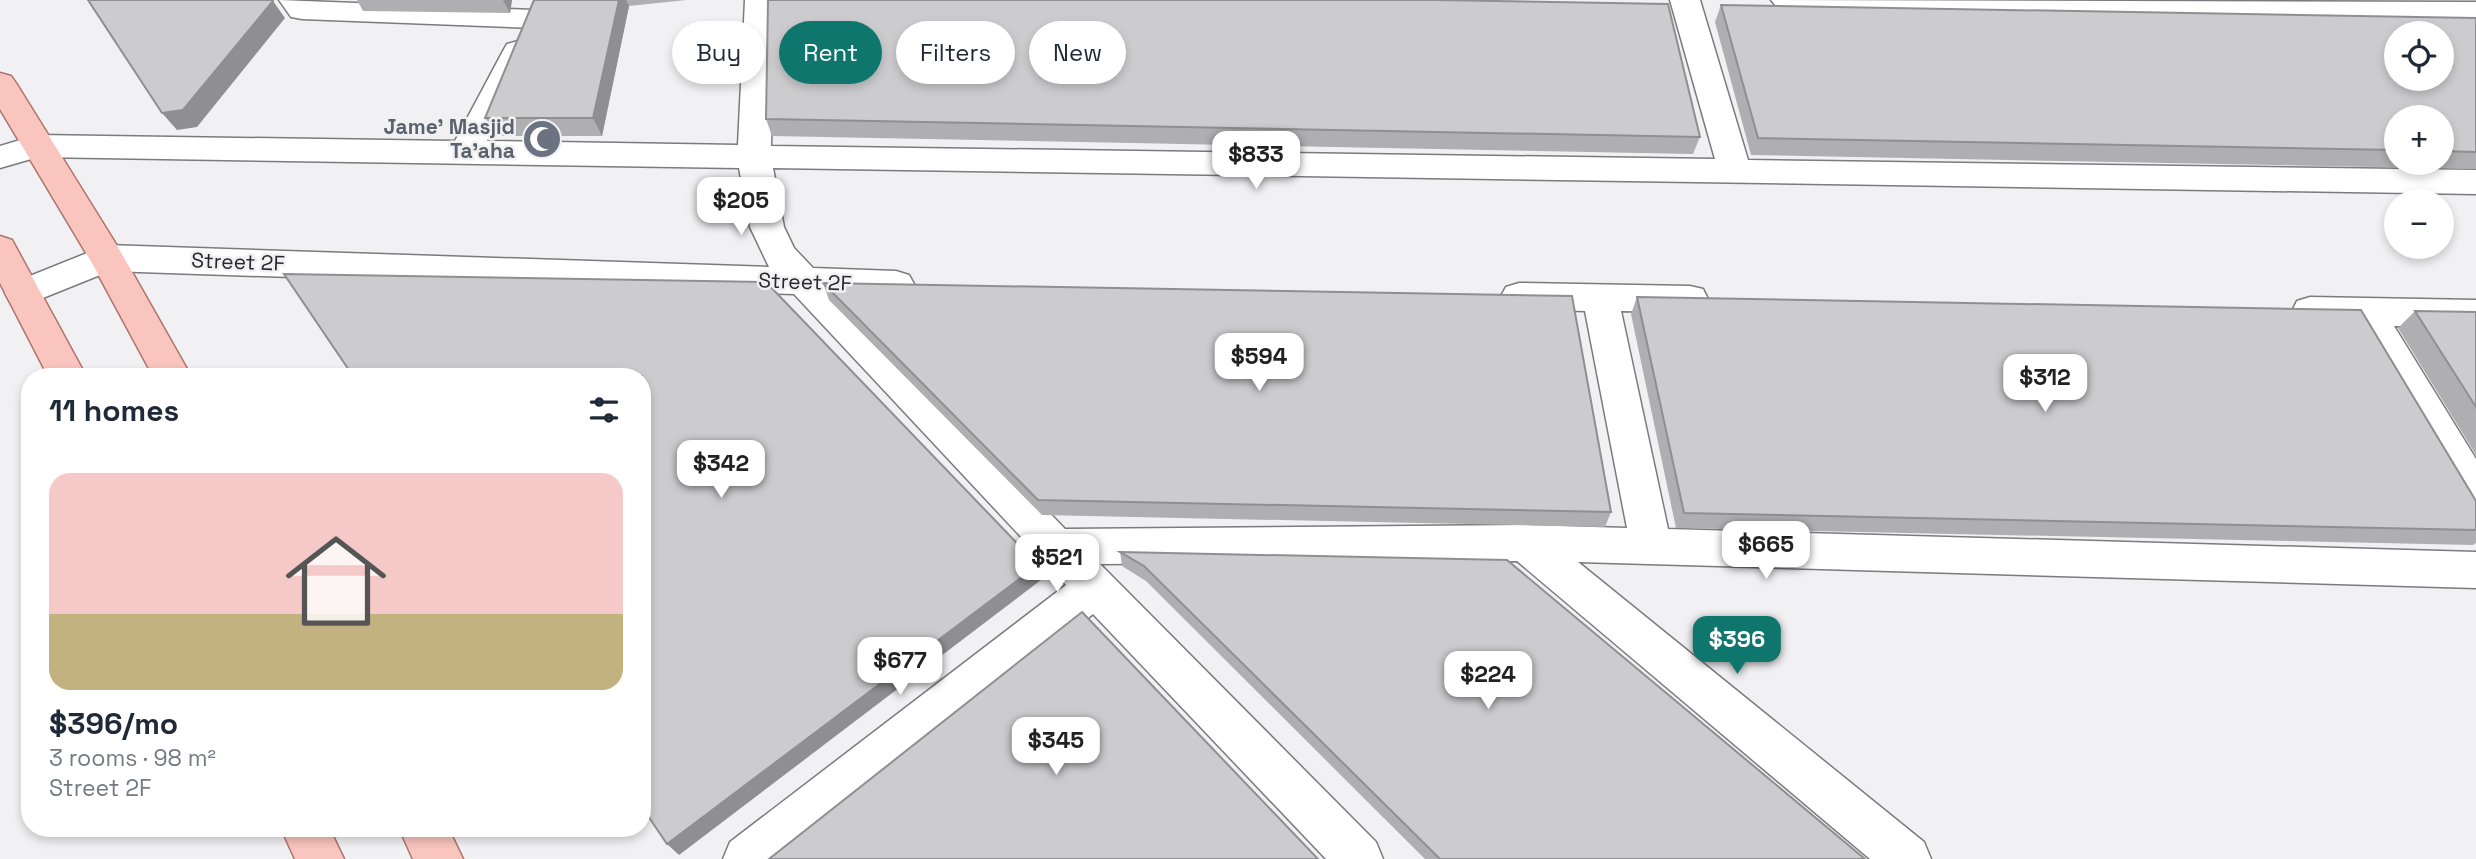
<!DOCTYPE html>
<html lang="en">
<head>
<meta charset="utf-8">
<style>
	body { margin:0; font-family:"Space Grotesk",sans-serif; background:#f2f2f3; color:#1f2937; height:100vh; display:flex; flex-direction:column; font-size:26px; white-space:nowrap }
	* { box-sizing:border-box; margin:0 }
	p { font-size:23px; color:#747a83 }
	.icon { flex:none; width:38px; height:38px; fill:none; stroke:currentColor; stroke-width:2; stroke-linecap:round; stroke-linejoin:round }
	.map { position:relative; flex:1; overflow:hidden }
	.side { position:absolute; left:21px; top:368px; width:630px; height:469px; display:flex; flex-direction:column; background:#fff; border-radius:28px; box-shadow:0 4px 10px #0003 }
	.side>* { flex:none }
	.guide { position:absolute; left:672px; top:21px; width:665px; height:63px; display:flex; gap:14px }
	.fabs { position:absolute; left:2384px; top:21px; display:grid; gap:14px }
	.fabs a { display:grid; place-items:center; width:70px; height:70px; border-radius:50%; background:#fff; box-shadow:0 4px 10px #0003; font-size:35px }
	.price { position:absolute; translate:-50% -60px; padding:0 16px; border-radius:14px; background:#fff; color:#222; font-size:23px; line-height:46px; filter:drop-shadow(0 2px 4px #0008) }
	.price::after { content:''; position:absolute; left:50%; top:42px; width:21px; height:16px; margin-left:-10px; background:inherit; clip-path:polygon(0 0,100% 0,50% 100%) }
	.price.active { background:#0f766e; color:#fff }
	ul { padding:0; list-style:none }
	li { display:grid; align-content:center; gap:14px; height:371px; padding:0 28px }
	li+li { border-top:2px solid #e0e1e3 }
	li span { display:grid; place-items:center; height:217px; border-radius:21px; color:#555 }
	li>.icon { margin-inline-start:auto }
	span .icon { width:126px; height:126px; fill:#fffc; stroke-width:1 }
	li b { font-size:30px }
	h2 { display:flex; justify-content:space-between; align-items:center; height:84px; padding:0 28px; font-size:30px }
	.pill { padding:0 24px; border-radius:32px; background:#fff; box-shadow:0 4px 10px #0003; font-size:24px; line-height:63px }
	.pill.active { background:#0f766e; color:#fff }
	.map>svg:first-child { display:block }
</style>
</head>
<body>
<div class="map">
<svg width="2476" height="859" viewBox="0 0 2476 859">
	<rect width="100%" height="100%" fill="#f1f1f3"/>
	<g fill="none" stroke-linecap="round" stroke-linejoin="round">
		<defs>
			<g id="minor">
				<path d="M 279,0 L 534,10 L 545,12 L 549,19 L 545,26 L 534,28 L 302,19 L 291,17 Z"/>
				<path d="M 745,0 L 775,0 L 771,146 L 1715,159 L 1670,0 L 1700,0 L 1748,160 L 2476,170 L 2476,194 L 773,168 L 784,227 L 794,248 L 813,268 L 896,271 L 909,275 L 914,284 L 909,293 L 896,297 L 839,295 L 1065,529 L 1525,525 L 1627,528 L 1585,311 L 1519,309 L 1506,305 L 1501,296 L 1506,287 L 1519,283 L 1690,286 L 1703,289 L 1708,299 L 1703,309 L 1690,312 L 1621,311 L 1668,529 L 2476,552 L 2476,588 L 1578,562 L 1924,842 L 1931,859 L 1870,859 L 1517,561 L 1100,564 L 1376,842 L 1383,859 L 1326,859 L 1093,614 L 785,859 L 723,859 L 730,842 L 1066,585 L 794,294 L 110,271 L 23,306 L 10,302 L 5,293 L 10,284 L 107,245 L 769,267 L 750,227 L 739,168 L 38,157 L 0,168 L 0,146 L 37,135 L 455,141 L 503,51 L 507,44 L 518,41 L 529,44 L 533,51 L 487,141 L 738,145 Z"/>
				<path d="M 1771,0 L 2476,2 L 2476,20 L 1786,9 L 1776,6 Z"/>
				<path d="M 2310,297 L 2476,300 L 2476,328 L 2394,326 L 2476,459 L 2476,511 L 2462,506 L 2356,325 L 2310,325 L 2297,321 L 2292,311 L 2297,301 Z"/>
			</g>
			<g id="major">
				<path d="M 0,73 L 11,76 L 16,83 L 119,249 L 191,376 L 153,376 L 92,263 L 0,109 Z"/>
				<path d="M 0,236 L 12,240 L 86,376 L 48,376 L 0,283 Z"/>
				<path d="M 281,828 L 329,828 L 344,859 L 295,859 Z"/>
				<path d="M 399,828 L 448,828 L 463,859 L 413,859 Z"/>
			</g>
		</defs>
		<use href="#minor" stroke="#7a7b7d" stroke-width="3"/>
		<use href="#major" stroke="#ad756d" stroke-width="3"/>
		<use href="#minor" fill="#fff" fill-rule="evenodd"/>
		<use href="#major" fill="#f9c5be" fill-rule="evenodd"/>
	</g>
	<g fill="#afafb2" fill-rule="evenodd">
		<path d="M 357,0 L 512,0 L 510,13 L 363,11 Z"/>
		<path d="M 534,0 L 686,0 L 629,6 L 602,136 L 495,136 L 485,118 Z"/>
		<path d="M 1721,5 L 2476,18 L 2476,169 L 1751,155 L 1715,22 ZM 2396,117 L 2441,117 L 2441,163 L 2396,163 Z"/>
		<path d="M 766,119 L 1700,137 L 1693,154 L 772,136 Z"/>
		<path d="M 823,283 L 1611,512 L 1605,527 L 1042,515 L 829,300 Z"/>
		<path d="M 1637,297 L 2476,501 L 2476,543 L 2473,545 L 1676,528 L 1631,314 Z"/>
		<path d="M 2415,311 L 2476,312 L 2476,455 L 2398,328 Z"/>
		<path d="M 1120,552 L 1865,859 L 1425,859 L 1146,581 L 1122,566 Z"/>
	</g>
	<g fill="#8f8f91">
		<path d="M 503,0 L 512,0 L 510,13 Z"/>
		<path d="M 619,0 L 626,0 L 629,6 L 602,136 L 593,118 Z"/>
		<path d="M 273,1 L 285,18 L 197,127 L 177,130 L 162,113 Z"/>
		<path d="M 1038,565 L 1041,580 L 679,855 L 667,844 Z"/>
	</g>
	<g fill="#cccccf" stroke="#8f8f91" stroke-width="2" fill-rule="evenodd">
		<path d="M 88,0 L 272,0 L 273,1 L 183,110 L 162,113 Z"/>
		<path d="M 534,0 L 619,0 L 593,118 L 485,118 Z"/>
		<path d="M 768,0 L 1436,0 L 1668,4 L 1700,137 L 766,119 Z"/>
		<path d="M 1721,5 L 2476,18 L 2476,152 L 2441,151 L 2441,117 L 2396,117 L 2396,150 L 1758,138 ZM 2396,33 L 2441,33 L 2441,79 L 2396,79 Z"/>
		<path d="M 284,274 L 766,282 L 1038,565 L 667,844 L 642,807 L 642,376 L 353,376 Z"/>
		<path d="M 823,283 L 1572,296 L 1611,512 L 1038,500 Z"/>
		<path d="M 1637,297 L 2361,310 L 2476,501 L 2476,530 L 1684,513 Z"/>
		<path d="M 2415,311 L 2476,312 L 2476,407 Z"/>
		<path d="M 1120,552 L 1507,560 L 1865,859 L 1440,859 L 1144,566 Z"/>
		<path d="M 1082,612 L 1318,859 L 769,859 Z"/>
	</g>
	<defs>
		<symbol id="mosque-disc" viewBox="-11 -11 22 22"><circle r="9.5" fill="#6b7280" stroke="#f1f1f3"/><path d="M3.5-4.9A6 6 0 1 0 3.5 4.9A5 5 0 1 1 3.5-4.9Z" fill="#fff"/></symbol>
	</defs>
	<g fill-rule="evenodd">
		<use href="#mosque-disc" x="520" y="117" width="44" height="44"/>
	</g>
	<g text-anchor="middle" stroke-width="5" stroke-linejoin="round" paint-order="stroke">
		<g font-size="21" font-weight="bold" fill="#5b616d" stroke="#f1f1f3" text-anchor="end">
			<text x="515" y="134">Jame' Masjid<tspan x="515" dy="24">Ta'aha</tspan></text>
		</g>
		<g font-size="21" fill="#282829" stroke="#f1f1f3">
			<text transform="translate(238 262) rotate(2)" y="7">Street 2F</text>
			<text transform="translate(805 282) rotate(2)" y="7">Street 2F</text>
		</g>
	</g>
</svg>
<div class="fabs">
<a><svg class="icon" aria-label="locate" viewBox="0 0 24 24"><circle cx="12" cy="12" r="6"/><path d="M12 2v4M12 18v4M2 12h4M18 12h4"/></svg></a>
<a>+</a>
<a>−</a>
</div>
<b class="price" style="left:1256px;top:191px">$833</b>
<b class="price" style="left:741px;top:237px">$205</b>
<b class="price" style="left:1259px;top:393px">$594</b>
<b class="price" style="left:2045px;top:414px">$312</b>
<b class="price" style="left:721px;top:500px">$342</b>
<b class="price" style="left:1766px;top:581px">$665</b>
<b class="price" style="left:1057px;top:594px">$521</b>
<b class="price active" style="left:1737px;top:676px">$396</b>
<b class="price" style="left:900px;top:697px">$677</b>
<b class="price" style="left:1488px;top:711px">$224</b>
<b class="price" style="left:1056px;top:777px">$345</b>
<div class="guide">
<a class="pill">Buy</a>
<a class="pill active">Rent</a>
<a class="pill">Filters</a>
<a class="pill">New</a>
</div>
<section class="side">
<h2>11 homes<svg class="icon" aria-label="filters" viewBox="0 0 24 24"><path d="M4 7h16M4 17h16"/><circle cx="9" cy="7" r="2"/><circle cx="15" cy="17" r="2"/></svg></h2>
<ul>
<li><span style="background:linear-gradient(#f6c9c9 65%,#c2b280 0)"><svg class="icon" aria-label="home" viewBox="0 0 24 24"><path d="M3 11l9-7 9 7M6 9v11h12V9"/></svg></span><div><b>$396/mo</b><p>3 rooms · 98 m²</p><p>Street 2F</p></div></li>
</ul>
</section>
</div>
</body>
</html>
